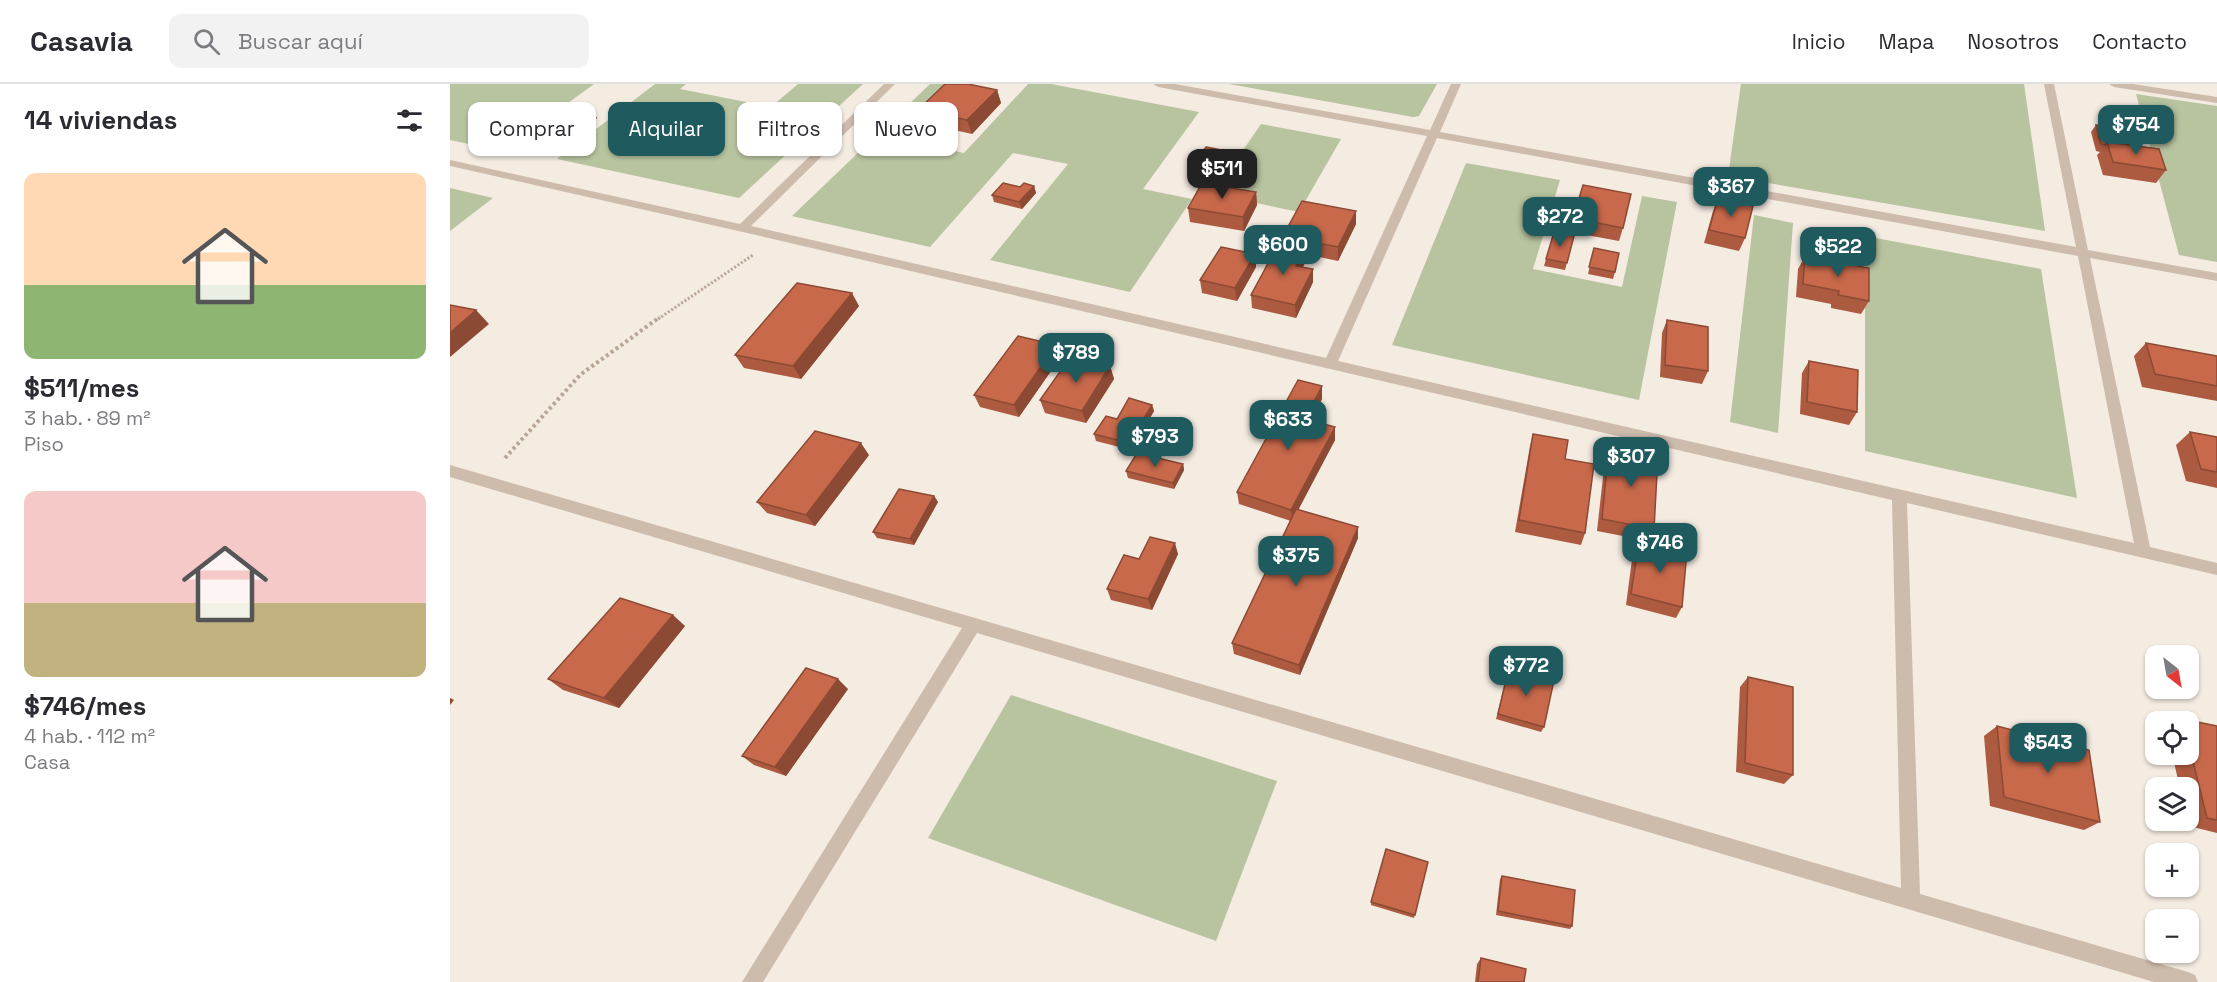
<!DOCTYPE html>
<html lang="es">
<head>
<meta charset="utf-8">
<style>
	body { margin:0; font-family:"Space Grotesk",sans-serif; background:#f2f2f3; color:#2b2b33; height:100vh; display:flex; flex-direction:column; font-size:22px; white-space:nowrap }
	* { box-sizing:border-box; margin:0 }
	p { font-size:20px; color:#7c7c81 }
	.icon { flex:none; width:33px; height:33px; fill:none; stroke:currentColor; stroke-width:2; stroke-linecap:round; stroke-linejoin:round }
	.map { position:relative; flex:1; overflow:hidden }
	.side { display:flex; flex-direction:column; background:#fff; width:450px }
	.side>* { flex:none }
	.banner { position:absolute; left:18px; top:18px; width:570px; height:54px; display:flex; gap:12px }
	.needle { width:39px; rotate:149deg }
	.tools { position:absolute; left:1695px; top:561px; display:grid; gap:12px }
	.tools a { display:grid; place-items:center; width:54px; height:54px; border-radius:12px; background:#fff; box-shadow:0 2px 4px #0004; font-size:30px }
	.price { position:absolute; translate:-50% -51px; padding:0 14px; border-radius:12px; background:#1f5a5e; color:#fff; font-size:20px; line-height:39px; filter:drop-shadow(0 2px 3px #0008) }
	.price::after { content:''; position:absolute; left:50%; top:36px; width:18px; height:14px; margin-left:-9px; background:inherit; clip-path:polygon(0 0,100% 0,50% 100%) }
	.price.on { background:#222; color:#fff }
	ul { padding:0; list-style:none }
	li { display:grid; align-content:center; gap:12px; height:318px; padding:0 24px }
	li span { display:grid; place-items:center; height:186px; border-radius:12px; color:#555 }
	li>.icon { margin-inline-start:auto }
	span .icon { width:108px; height:108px; fill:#fffc; stroke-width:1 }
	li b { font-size:26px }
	h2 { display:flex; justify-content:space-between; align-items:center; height:72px; padding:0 24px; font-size:26px }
	.pill { padding:0 21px; border-radius:12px; background:#fff; box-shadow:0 2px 4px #0004; font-size:21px; line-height:54px }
	.pill.on { background:#1f5a5e; color:#fff }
	header { display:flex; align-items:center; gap:36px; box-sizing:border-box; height:84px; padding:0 30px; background:#fff; border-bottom:2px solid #e1e1e2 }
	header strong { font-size:28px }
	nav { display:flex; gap:33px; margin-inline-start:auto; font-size:21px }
	.search { width:420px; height:54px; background:#f2f2f3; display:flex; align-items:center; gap:15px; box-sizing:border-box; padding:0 21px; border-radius:12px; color:#7c7c81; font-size:22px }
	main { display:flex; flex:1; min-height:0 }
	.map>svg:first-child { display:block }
</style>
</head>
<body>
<header>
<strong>Casavia</strong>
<div class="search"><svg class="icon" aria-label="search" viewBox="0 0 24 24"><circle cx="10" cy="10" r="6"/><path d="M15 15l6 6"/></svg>Buscar aquí</div>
<nav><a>Inicio</a><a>Mapa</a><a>Nosotros</a><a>Contacto</a></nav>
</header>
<main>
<section class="side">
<h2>14 viviendas<svg class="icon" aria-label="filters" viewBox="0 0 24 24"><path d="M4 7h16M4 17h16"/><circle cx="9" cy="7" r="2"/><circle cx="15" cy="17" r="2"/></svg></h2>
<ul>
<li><span style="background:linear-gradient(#ffd9b3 60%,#8fb573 0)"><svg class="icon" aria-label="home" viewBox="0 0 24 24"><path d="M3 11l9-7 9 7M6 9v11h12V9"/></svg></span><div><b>$511/mes</b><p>3 hab. · 89 m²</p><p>Piso</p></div></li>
<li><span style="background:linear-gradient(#f6c9c9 60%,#c2b280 0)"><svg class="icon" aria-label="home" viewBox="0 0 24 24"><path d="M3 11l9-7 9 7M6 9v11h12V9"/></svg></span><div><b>$746/mes</b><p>4 hab. · 112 m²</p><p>Casa</p></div></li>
</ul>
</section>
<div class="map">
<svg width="1767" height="898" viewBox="0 0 1767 898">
	<rect width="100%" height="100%" fill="#f4ebe1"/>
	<g fill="#b8c4a0">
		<path d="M 0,0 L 144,0 L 52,67 L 0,56 Z"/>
		<path d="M 205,0 L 236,0 L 230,5 L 321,23 L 348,0 L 413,0 L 289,114 L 107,75 Z"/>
		<path d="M 480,0 L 520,0 L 463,58 L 514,69 L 578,0 L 601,0 L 749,28 L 693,105 L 742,115 L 680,208 L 540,176 L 618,80 L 563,69 L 480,163 L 342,132 Z"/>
		<path d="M 779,0 L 987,0 L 969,32 L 963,33 Z"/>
		<path d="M 1291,0 L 1574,0 L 1595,147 L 1278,92 Z"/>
		<path d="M 1686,10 L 1767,22 L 1767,178 L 1729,171 Z"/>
		<path d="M 811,40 L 891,55 L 849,128 L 763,110 Z"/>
		<path d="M 1016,79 L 1110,96 L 1083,185 L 1172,203 L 1192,112 L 1227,118 L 1189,316 L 942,261 Z"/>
		<path d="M 0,104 L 43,114 L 0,147 Z"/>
		<path d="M 1304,131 L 1343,139 L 1328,349 L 1280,338 Z"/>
		<path d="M 1415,152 L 1591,185 L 1627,414 L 1415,367 Z"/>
		<path d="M 561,611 L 827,697 L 766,857 L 478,754 Z"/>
	</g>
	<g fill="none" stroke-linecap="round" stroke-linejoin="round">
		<path stroke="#b9a596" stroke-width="3" stroke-dasharray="2 2" stroke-linecap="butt" d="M 208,235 L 303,171"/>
		<path stroke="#b9a596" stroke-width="4" stroke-dasharray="3 3" stroke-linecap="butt" d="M 55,374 L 130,291 L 210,233"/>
		<g fill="#cdbbac" fill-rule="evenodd">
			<path d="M 434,0 L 445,0 L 301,142 L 876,274 L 977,52 L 708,3 L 703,0 L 725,0 L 980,46 L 1001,0 L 1011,0 L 990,48 L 1626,163 L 1594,0 L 1604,0 L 1638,166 L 1767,189 L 1767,197 L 1640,174 L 1700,463 L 1767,479 L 1767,491 L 1457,419 L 1470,810 L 1738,888 L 1745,891 L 1748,898 L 1704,898 L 527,549 L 313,898 L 292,898 L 512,544 L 0,393 L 0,381 L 1451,804 L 1442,416 L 306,151 L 0,82 L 0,76 L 290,140 ZM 987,54 L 1628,172 L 1684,459 L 888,277 Z"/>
			<path d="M 1659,0 L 1683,0 L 1767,13 L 1767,19 L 1664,3 Z"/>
		</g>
	</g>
	<g fill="#ac5a40">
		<path d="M 547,6 L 551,19 L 522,50 L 473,39 L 468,26 Z"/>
		<path d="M 147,34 L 121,54 L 96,49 L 91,42 Z"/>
		<path d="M 1646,41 L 1687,62 L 1716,86 L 1706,99 L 1653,91 L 1647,71 L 1650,68 L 1646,67 L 1641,48 Z"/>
		<path d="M 787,69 L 788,76 L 777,92 L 745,86 L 744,79 Z"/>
		<path d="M 584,102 L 586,109 L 572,125 L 544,118 L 542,111 L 570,103 Z"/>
		<path d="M 806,108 L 807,121 L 794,147 L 740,138 L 738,124 Z"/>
		<path d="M 1268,114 L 1295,154 L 1289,167 L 1254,159 L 1263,127 Z"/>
		<path d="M 906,127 L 906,140 L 888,177 L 855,170 L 856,177 L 853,183 L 863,185 L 863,198 L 846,234 L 802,224 L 801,211 L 833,160 L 833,152 Z"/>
		<path d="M 1123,134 L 1173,144 L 1169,157 L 1120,148 Z"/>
		<path d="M 1124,152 L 1115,186 L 1094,182 L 1096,175 Z"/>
		<path d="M 1144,164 L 1165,188 L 1163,195 L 1138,190 Z"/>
		<path d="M 805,170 L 806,183 L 787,217 L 752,209 L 750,196 Z"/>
		<path d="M 1355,172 L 1419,217 L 1411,230 L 1381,224 L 1381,220 L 1346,213 L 1348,185 Z"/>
		<path d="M 409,222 L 351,295 L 294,284 L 285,271 Z"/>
		<path d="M 1217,236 L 1258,287 L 1252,300 L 1210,293 L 1212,249 Z"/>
		<path d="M 1696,259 L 1767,272 L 1767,317 L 1692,303 L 1684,272 Z"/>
		<path d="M 606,261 L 610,274 L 569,333 L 530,323 L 524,311 Z"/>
		<path d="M 1359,277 L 1407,328 L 1399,341 L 1350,330 L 1352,289 Z"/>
		<path d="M 660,282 L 664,295 L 636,339 L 595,329 L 590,316 Z"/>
		<path d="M 872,315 L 861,336 L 885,356 L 848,425 L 908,454 L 850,591 L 784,570 L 782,559 L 841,437 L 789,420 L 787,408 Z"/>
		<path d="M 702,321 L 704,327 L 681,366 L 646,357 L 644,350 Z"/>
		<path d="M 1740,348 L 1767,353 L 1767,404 L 1736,397 L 1726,361 Z"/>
		<path d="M 1083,350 L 1115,375 L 1135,449 L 1131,461 L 1065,448 L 1080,362 Z"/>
		<path d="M 1159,363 L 1204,445 L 1199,457 L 1147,447 L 1155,375 Z"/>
		<path d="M 419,371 L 365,442 L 317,429 L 307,418 Z"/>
		<path d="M 733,380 L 734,386 L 724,405 L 678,394 L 676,387 Z"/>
		<path d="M 484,412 L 488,418 L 464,461 L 427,454 L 423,448 Z"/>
		<path d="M 1189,457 L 1232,523 L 1226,534 L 1176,521 L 1183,468 Z"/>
		<path d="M 728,470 L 702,526 L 661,516 L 657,505 L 689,475 Z"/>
		<path d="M 235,542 L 169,624 L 113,606 L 98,595 Z"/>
		<path d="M 1059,583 L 1094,643 L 1091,648 L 1046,635 Z"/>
		<path d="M 1298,593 L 1343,691 L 1334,700 L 1286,688 L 1290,603 Z"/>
		<path d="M 398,605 L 336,692 L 304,681 L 292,672 Z"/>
		<path d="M 1733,635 L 1767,642 L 1767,749 L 1739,742 L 1738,736 L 1738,704 L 1730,704 L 1722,670 L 1738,670 L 1738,638 L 1728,638 Z"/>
		<path d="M 1547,642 L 1650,738 L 1634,746 L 1540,722 L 1534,652 Z"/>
		<path d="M 978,778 L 964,834 L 921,821 L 921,818 Z"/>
		<path d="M 1052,792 L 1122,842 L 1120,845 L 1046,831 L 1050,795 Z"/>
		<path d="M 1031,874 L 1074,898 L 1025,898 L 1027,880 Z"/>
	</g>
	<g fill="#8c4a34">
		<path d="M 547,6 L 551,19 L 522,50 L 517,36 Z"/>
		<path d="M 142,27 L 147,34 L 121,54 L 116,47 Z"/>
		<path d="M 787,69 L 788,76 L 777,92 L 776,85 Z"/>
		<path d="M 584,102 L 586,109 L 572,125 L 569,118 Z"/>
		<path d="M 806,108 L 807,121 L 794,147 L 793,133 Z"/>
		<path d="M 906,127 L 906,140 L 888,177 L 888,163 Z"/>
		<path d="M 855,164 L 856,177 L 846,195 L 846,182 Z"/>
		<path d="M 805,170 L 806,183 L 787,217 L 785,204 Z"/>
		<path d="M 863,185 L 863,198 L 846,234 L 845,221 Z"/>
		<path d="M 402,209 L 409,222 L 351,295 L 343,282 Z"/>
		<path d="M 26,226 L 39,240 L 0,273 L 0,249 Z"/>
		<path d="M 606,261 L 610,274 L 569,333 L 564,321 Z"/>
		<path d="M 660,282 L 664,295 L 636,339 L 632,327 Z"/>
		<path d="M 872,302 L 872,315 L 855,347 L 855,335 Z"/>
		<path d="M 702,321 L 704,327 L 681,366 L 679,359 Z"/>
		<path d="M 885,343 L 885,356 L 842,438 L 841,426 Z"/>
		<path d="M 411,359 L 419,371 L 365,442 L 356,431 Z"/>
		<path d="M 733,380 L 734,386 L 724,405 L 723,399 Z"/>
		<path d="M 484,412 L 488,418 L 464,461 L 460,455 Z"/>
		<path d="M 908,443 L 908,454 L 850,591 L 849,581 Z"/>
		<path d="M 725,459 L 728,470 L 702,526 L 698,515 Z"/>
		<path d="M 223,531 L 235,542 L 169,624 L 154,614 Z"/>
		<path d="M 388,595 L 398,605 L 336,692 L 325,683 Z"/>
		<path d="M 0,614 L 4,616 L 0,621 Z"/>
	</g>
	<g fill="#c8694b" stroke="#8c4a34" stroke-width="1.5">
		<path d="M 495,0 L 518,0 L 547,6 L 517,36 L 468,26 Z"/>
		<path d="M 126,24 L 142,27 L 116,47 L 91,42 L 112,26 L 121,28 Z"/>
		<path d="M 1646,41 L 1682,47 L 1687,62 L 1657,58 L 1655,61 L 1651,60 Z"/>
		<path d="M 1657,58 L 1709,65 L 1716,86 L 1663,78 Z"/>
		<path d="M 756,63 L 787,69 L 776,85 L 744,79 Z"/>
		<path d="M 553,99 L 570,103 L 574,99 L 584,102 L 569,118 L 542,111 Z"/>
		<path d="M 752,99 L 806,108 L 793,133 L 738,124 Z"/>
		<path d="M 1133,101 L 1181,110 L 1173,144 L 1123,134 Z"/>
		<path d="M 1268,114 L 1303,122 L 1295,154 L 1259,146 Z"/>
		<path d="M 852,117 L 906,127 L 888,163 L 833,152 Z"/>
		<path d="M 1104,148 L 1124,152 L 1117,179 L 1096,175 Z"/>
		<path d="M 829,159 L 855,164 L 846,182 L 863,185 L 845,221 L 801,211 Z"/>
		<path d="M 771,163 L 805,170 L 785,204 L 750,196 Z"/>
		<path d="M 1144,164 L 1169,169 L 1165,188 L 1139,183 Z"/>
		<path d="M 1355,172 L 1419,184 L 1419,217 L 1388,211 L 1389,207 L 1353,200 Z"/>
		<path d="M 347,199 L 402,209 L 343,282 L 285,271 Z"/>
		<path d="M 0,221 L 26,226 L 0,249 Z"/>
		<path d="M 1217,236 L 1258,243 L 1258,287 L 1215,281 Z"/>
		<path d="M 568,252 L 606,261 L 564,321 L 524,311 Z"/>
		<path d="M 1696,259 L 1767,272 L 1767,302 L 1705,290 Z"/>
		<path d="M 621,272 L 660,282 L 632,327 L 590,316 Z"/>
		<path d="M 1359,277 L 1408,286 L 1407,328 L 1357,318 Z"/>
		<path d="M 848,296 L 872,302 L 855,335 L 885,343 L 841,426 L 787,408 Z"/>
		<path d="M 679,314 L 702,321 L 679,359 L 644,350 L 656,332 L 667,335 Z"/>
		<path d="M 365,347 L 411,359 L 356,431 L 307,418 Z"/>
		<path d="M 1740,348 L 1767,353 L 1767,388 L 1751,385 Z"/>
		<path d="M 1083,350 L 1118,356 L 1115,375 L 1144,380 L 1135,449 L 1069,436 Z"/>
		<path d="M 1159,363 L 1208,371 L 1204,445 L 1152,435 Z"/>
		<path d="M 687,369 L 733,380 L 723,399 L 676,387 Z"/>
		<path d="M 449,405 L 484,412 L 460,455 L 423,448 Z"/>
		<path d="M 846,425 L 908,443 L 849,581 L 782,559 Z"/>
		<path d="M 700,453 L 725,459 L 698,515 L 657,505 L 674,471 L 689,475 Z"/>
		<path d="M 1189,457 L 1237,467 L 1232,523 L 1181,510 Z"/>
		<path d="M 170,514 L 223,531 L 154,614 L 98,595 Z"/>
		<path d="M 1059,583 L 1104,596 L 1094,643 L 1048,630 Z"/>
		<path d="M 356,584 L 388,595 L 325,683 L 292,672 Z"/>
		<path d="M 1298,593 L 1343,603 L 1343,691 L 1295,679 Z"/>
		<path d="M 1733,635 L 1767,642 L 1767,736 L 1757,734 L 1738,657 L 1738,638 L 1734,638 Z"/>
		<path d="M 1547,642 L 1639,666 L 1650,738 L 1554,713 Z"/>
		<path d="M 936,765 L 978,778 L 965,831 L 921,818 Z"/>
		<path d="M 1052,792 L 1125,806 L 1122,842 L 1048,827 Z"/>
		<path d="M 1031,874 L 1076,885 L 1074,898 L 1028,898 Z"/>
	</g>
</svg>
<div class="tools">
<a><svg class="needle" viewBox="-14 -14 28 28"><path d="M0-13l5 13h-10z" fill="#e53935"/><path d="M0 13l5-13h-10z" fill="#7c7c81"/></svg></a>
<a><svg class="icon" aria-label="locate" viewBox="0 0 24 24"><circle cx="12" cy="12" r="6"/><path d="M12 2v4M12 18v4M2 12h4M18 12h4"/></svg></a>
<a><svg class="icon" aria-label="layers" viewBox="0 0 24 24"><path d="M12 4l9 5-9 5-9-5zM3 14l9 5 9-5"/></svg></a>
<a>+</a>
<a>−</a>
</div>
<b class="price" style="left:1686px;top:72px">$754</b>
<b class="price on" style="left:772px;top:116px">$511</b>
<b class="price" style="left:1281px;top:134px">$367</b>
<b class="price" style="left:1110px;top:164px">$272</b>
<b class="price" style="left:833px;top:192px">$600</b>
<b class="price" style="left:1388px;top:194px">$522</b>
<b class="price" style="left:626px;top:300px">$789</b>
<b class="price" style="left:838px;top:367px">$633</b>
<b class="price" style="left:705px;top:384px">$793</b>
<b class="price" style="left:1181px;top:404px">$307</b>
<b class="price" style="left:1210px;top:490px">$746</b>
<b class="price" style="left:846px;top:503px">$375</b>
<b class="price" style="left:1076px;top:613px">$772</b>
<b class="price" style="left:1598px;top:690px">$543</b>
<div class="banner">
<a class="pill">Comprar</a>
<a class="pill on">Alquilar</a>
<a class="pill">Filtros</a>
<a class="pill">Nuevo</a>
</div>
</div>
</main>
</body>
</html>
